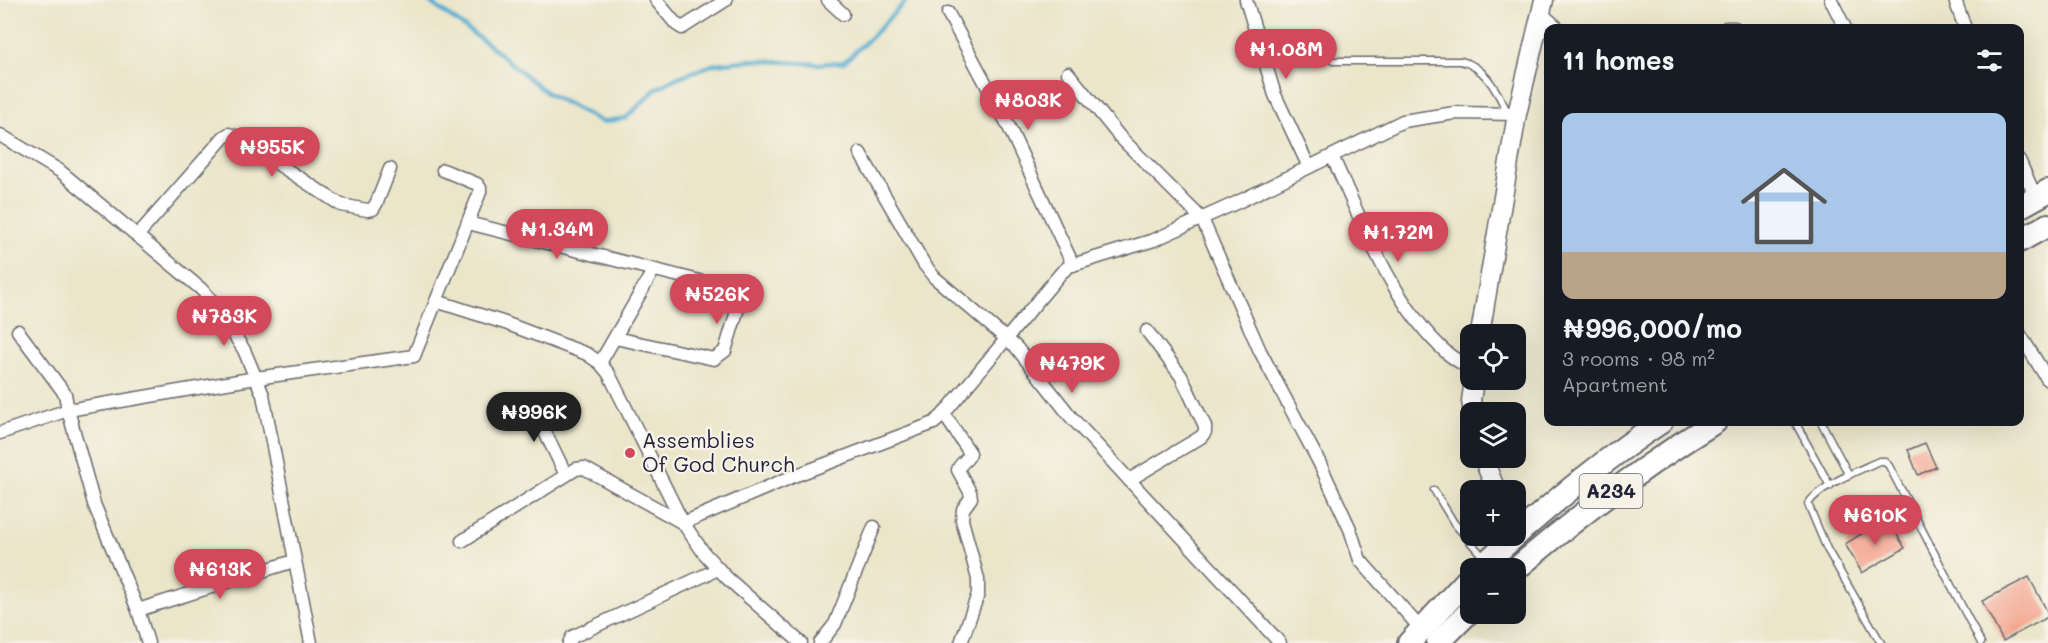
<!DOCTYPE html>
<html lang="en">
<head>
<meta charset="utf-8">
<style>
	body { margin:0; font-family:Mali,sans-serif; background:#242831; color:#f1f3f6; height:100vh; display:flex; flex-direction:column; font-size:22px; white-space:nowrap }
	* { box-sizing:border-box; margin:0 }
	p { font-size:20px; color:#9ea1a6 }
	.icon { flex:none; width:33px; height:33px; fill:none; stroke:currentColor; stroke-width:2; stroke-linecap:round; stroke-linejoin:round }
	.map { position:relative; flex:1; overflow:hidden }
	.details { position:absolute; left:1544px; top:24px; width:480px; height:402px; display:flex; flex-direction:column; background:#171b24; border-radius:12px; box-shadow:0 6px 24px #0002 }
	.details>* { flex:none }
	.tools { position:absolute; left:1460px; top:324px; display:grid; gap:12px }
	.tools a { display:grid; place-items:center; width:66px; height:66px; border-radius:12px; background:#171b24; box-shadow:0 6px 24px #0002; font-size:30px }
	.price { position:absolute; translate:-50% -51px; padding:0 14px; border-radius:21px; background:#d1495b; color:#fff; font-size:20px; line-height:39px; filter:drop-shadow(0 2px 3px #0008) }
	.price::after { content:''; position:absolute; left:50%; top:36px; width:18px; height:14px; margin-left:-9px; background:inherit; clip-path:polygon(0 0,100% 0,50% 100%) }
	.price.on { background:#222; color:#fff }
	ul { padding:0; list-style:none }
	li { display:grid; align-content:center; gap:12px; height:318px; padding:0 18px }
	li span { display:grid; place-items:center; height:186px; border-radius:12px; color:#555 }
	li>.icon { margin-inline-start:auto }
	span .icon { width:108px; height:108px; fill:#fffc; stroke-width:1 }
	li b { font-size:26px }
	h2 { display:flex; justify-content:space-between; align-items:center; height:72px; padding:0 18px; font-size:26px }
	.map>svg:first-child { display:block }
</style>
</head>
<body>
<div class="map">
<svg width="2048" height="643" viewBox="0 0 2048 643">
	<rect width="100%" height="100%" fill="#f7f3e8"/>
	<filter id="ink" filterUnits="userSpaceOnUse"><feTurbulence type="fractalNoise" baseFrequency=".0167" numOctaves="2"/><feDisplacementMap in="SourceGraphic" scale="12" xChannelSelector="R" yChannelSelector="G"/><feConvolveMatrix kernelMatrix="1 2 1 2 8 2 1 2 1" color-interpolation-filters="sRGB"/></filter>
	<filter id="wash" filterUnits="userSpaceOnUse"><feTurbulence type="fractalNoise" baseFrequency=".008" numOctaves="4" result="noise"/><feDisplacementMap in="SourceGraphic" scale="24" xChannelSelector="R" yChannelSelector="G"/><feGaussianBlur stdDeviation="1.35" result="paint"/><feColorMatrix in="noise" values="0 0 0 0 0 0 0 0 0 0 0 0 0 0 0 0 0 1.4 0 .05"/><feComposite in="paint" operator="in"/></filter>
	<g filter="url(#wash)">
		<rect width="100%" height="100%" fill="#ebe6ca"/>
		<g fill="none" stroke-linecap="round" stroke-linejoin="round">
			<path stroke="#52abcf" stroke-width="4.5" d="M 427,0 L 489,45 L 547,93 L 602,122 L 626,118 L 656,89 L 676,78 L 715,64 L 753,60 L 818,64 L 844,62 L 868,40 L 907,0"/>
		</g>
		<g id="blocks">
			<g fill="#f4a691">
				<path d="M 1925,443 L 1936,467 L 1918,475 L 1908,450 Z"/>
				<path d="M 1887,518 L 1905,548 L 1862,573 L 1845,544 Z"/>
				<path d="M 2029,577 L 2048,613 L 2048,617 L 2003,641 L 1982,601 Z"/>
			</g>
		</g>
	</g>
	<g filter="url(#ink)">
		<use href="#blocks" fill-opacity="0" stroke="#68676d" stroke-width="1.5"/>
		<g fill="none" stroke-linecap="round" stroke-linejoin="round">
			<defs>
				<g id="lane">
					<path d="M 1333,61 L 1461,61 C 1486,67 1497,92 1508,113"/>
					<path d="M 1795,422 L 1830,486"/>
					<path d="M 1821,422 L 1849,475"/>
					<path d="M 1434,490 L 1454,523 L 1485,559"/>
					<path d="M 1881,643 L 1827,549 L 1808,504 C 1820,485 1858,471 1879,461 L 1885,461 L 1889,466 L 1981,643"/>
				</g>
				<g id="street">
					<path d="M 656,0 L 676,24 L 682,28 L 726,0"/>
					<path d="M 828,0 L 843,14"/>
					<path d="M 1246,0 L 1275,95 L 1309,167"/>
					<path d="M 1831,0 L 1845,28"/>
					<path d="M 1955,0 L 1965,28"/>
					<path d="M 948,13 L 1008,125 L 1073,265"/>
					<path d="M 1541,13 L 1558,28"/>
					<path d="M 1726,28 L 1735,28"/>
					<path d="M 1068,73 L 1119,136 L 1202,219 L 1260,351 L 1319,462 L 1350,529 L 1360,560 L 1421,629"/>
					<path d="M 0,135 L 60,171 L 201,289 L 213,302 L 244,350 L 263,395 L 311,643"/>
					<path d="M 860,153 L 924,264 L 934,277 L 1016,347 L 1071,417 L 1280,643"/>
					<path d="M 1332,156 C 1362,221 1392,305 1447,353 C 1454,359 1463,364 1470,369"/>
					<path d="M 2019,160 L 2036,198"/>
					<path d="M 468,223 L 731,289 L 741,298 L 725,351 L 714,359 L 615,338"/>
					<path d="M 137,236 L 224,137 L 229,134 L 235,136 L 341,205 L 367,210 L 373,209 L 377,202 L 390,169"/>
					<path d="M 436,301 L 505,323 L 587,354 L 600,363 L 609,374 L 683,523 L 704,553 L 727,578 L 801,643"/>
					<path d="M 18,331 L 65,394 L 68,410 L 94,504 L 138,610 L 148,643"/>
					<path d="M 2019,333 L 2048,380"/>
					<path d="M 600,363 L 653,271"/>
					<path d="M 529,399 L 566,475"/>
					<path d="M 944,414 L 970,453 C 968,461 960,462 958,470 L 970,492 L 971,498 L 963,509 L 962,520 L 978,579 L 978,594 L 961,643"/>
					<path d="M 0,433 L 68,410 L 256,378 L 414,356 L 480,192 L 480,188 L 477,184 L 443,170"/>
					<path d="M 1129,480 L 1201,437 L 1205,432 L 1205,426 L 1181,376 L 1147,331"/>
					<path d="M 462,541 L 576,469 L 584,468 L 683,523 L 794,476 L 934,423 L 942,416 L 1061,273 L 1069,266 L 1154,240 L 1238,202 L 1403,121 L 1455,113 L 1517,114"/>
					<path d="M 138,610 L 294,561"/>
					<path d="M 569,643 L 572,637 L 718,569"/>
					<path d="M 820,643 L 835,624 L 874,527"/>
				</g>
				<g id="secondary">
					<path d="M 1480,334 L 1517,114 L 1544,0"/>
					<path d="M 1473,412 L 1471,401 L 1474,380"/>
					<path d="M 1483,458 L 1496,490"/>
				</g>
				<g id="highway">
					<path d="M 2019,207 L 2048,191"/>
					<path d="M 2019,241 L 2048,225"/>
					<path d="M 1480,568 C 1537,515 1596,465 1661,422"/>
					<path d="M 1515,570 C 1580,514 1642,467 1715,422"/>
					<path d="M 1409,643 L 1470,577"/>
					<path d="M 1438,643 L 1470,611"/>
				</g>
			</defs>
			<use href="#lane" stroke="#68676d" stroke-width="9"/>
			<use href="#street" stroke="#68676d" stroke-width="15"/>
			<use href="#secondary" stroke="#68676d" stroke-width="21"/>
			<use href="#highway" stroke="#68676d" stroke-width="26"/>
			<use href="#lane" stroke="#fff" stroke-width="6"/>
			<use href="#street" stroke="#fff" stroke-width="12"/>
			<use href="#secondary" stroke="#fff" stroke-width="18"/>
			<use href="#highway" stroke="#fff" stroke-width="22"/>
		</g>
	</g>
	<circle fill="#d1495b" stroke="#f7f3e8" stroke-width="2" cx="630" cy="453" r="6"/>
	<g text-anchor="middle" stroke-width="4.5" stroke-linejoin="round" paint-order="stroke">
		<rect fill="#f7f3e8" stroke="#62616f" stroke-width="1.5" x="1579.5" y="474" width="63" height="34" rx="4.5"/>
		<g font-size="20" font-weight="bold" fill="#22223b">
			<text x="1611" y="498">A234</text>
		</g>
		<g font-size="21" fill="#22223b" stroke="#f7f3e8" text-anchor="start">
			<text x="642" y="448">Assemblies<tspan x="642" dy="24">Of God Church</tspan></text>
		</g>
	</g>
</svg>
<div class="tools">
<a><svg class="icon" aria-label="locate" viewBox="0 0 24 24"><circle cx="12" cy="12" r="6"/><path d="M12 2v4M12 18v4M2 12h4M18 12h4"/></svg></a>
<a><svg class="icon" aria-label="layers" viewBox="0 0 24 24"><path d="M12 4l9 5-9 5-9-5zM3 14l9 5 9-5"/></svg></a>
<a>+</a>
<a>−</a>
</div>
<b class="price" style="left:1286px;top:80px">₦1.08M</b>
<b class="price" style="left:1028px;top:131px">₦803K</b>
<b class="price" style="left:272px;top:178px">₦955K</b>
<b class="price" style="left:557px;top:260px">₦1.34M</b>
<b class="price" style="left:1398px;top:263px">₦1.72M</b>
<b class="price" style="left:717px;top:325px">₦526K</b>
<b class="price" style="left:224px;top:347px">₦783K</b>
<b class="price" style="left:1072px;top:394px">₦479K</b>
<b class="price on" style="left:534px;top:443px">₦996K</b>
<b class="price" style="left:1875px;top:546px">₦610K</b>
<b class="price" style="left:220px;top:600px">₦613K</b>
<section class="details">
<h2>11 homes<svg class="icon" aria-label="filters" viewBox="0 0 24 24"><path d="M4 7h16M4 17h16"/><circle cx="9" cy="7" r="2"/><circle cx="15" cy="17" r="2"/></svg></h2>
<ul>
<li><span style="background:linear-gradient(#a9c7e8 75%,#b9a48a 0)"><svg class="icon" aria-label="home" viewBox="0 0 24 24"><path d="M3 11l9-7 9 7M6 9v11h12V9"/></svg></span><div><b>₦996,000/mo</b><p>3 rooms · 98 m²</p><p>Apartment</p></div></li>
</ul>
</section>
</div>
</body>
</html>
